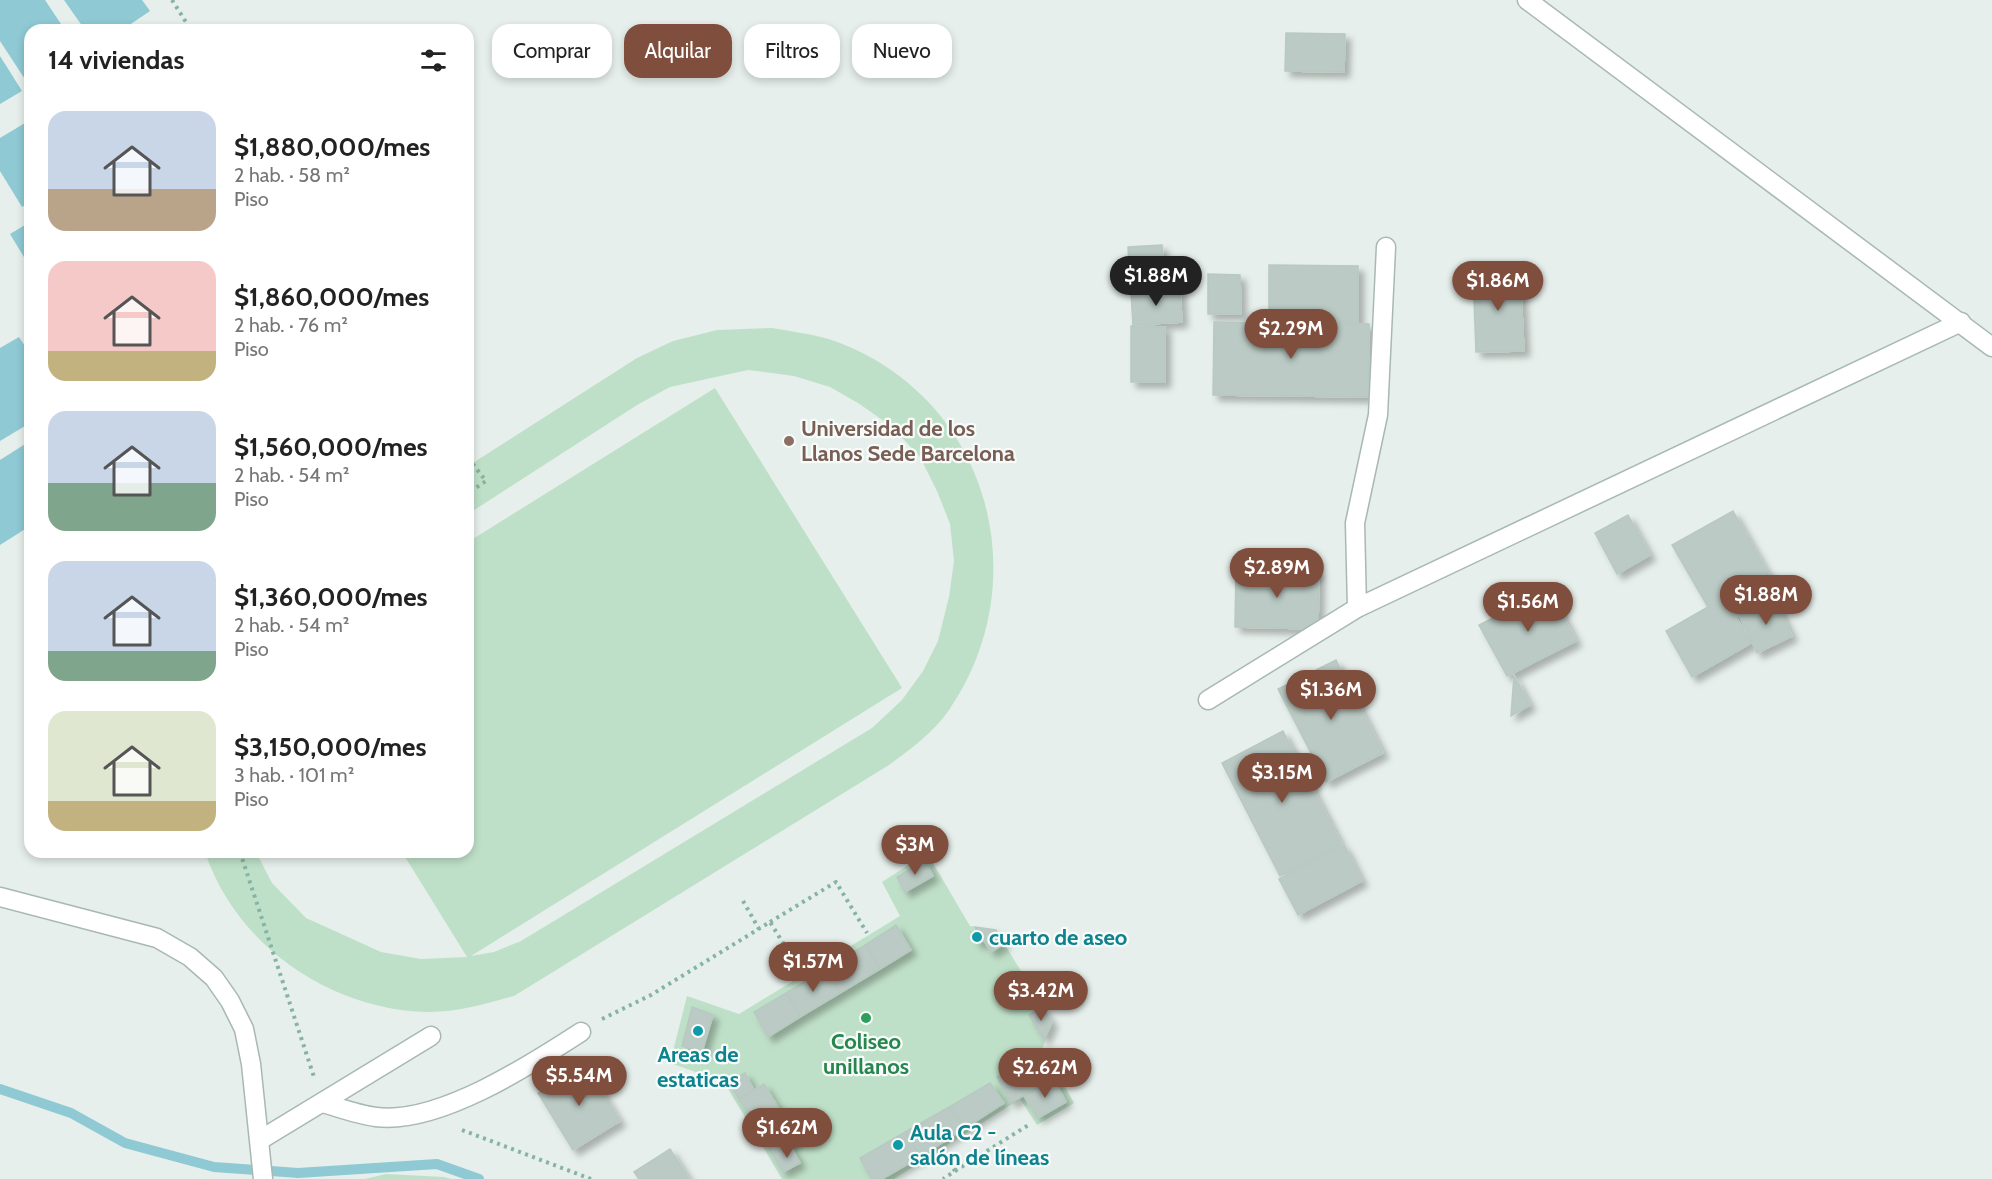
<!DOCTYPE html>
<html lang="es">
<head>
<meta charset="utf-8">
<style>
	body { margin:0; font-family:Cabin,sans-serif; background:#f2f2f2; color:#222; height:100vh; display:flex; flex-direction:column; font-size:22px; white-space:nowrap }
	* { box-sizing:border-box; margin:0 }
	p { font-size:20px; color:#767676 }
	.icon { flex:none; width:33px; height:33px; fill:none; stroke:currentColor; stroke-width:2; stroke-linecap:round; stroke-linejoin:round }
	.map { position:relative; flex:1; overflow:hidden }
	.sheet { position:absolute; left:24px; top:24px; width:450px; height:834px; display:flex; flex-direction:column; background:#fff; border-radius:18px; box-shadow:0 3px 9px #0003 }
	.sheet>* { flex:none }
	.top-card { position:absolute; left:492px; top:24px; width:570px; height:54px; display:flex; gap:12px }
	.price { position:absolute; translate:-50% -51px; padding:0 14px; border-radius:21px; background:#804e3d; color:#fff; font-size:20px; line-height:39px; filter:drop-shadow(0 2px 3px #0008) }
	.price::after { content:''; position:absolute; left:50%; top:36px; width:18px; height:14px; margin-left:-9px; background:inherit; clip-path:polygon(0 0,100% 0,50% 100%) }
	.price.current { background:#222; color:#fff }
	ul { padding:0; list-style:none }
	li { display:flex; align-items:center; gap:18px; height:150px; padding:0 24px }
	li span { display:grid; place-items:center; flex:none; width:168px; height:120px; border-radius:18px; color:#555 }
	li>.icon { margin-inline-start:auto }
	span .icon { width:72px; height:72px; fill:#fffc; stroke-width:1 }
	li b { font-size:26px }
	h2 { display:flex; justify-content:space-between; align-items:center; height:72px; padding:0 24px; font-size:26px }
	.chip { padding:0 21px; border-radius:18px; background:#fff; box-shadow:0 3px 9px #0003; font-size:21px; line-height:54px }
	.chip.current { background:#804e3d; color:#fff }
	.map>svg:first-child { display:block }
</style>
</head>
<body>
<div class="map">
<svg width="1992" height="1179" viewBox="0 0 1992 1179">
	<defs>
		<filter id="shadow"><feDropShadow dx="5.5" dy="5.5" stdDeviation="3" flood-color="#0004"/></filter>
	</defs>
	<rect width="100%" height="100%" fill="#e6efeb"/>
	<g fill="#bfe0c8">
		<path d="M 772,328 C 788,331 805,333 821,337 C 845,343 871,356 891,370 C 1002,447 1025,600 949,710 C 933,733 911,749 889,765 L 514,996 C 485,1004 455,1013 425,1012 C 328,1008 236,945 205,852 L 256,852 L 272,883 L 306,918 L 381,952 L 421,959 L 467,957 L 402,852 L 468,852 L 468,542 L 715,388 L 902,688 L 471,956 L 494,952 L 521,941 L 872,728 L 902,700 L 923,671 L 938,641 L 949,597 L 954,561 L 950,524 L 937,491 L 920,457 L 891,426 L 858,403 L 830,387 L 794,376 L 748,370 L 670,387 L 637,405 L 468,514 L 468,466 L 637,358 L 673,341 L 717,330 Z"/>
		<path d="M 927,853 L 970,926 L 996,930 L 1052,1022 L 1043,1047 L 1074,1103 L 1037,1125 L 1020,1099 L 894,1179 L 782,1179 L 724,1082 L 670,1063 L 687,996 L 739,1014 L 900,916 L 882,882 Z"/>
		<path d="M 386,1174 L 444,1177 L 451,1179 L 365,1179 Z"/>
	</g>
	<g fill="#8ec9d4">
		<path d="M 0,0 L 45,0 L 65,30 L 30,30 L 30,87 L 0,41 Z"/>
		<path d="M 64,0 L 142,0 L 150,11 L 122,30 L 85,30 Z"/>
		<path d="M 0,56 L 22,91 L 0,104 Z"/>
		<path d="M 30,120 L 30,202 L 22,207 L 0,171 L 0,138 Z"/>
		<path d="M 30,222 L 30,267 L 10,234 Z"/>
		<path d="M 19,337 L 30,354 L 30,423 L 0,441 L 0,348 Z"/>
		<path d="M 30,441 L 30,526 L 0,545 L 0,460 Z"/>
	</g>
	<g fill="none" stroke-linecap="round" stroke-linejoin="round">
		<path stroke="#8ec9d4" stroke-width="10" d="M 0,1089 L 71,1113 L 125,1143 L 214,1167 L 298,1173 L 437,1164 L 479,1179"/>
	</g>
	<g fill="#bbcac4" stroke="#b8c9c2" stroke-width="1.5" filter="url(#shadow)">
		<path d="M 1286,33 L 1345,34 L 1344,72 L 1285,71 Z"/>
		<path d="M 1162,245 L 1165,287 L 1130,289 L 1128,247 Z"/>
		<path d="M 1269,265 L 1358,266 L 1358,322 L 1269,321 Z"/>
		<path d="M 1520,272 L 1524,351 L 1476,352 L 1473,273 Z"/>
		<path d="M 1208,274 L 1240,275 L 1241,314 L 1208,314 Z"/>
		<path d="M 1180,289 L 1182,322 L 1133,325 L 1131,292 Z"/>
		<path d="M 1214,322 L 1369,324 L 1369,397 L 1213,395 Z"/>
		<path d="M 1131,326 L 1165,327 L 1165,382 L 1131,382 Z"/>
		<path d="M 1733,511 L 1779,593 L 1736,617 L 1751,643 L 1692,677 L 1666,631 L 1708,607 L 1672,545 Z"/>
		<path d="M 1628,515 L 1650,555 L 1617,574 L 1595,533 Z"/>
		<path d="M 1236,568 L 1319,570 L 1318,629 L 1235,627 Z"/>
		<path d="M 1549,589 L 1576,641 L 1507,676 L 1479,625 Z"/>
		<path d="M 1775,600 L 1792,636 L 1757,653 L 1740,616 Z"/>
		<path d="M 1336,660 L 1383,753 L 1326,782 L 1278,689 Z"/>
		<path d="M 1514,675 L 1530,705 L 1511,716 Z"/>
		<path d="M 1283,731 L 1341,844 L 1280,876 L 1222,763 Z"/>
		<path d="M 1344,845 L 1362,881 L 1298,915 L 1279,879 Z"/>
		<path d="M 925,860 L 933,876 L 905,892 L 897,877 Z"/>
		<path d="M 896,925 L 911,950 L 880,969 L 865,945 Z"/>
		<path d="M 975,927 L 996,930 L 1004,944 L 991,952 Z"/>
		<path d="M 971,932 L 979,933 L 984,940 L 978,944 Z"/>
		<path d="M 865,945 L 880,969 L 840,993 L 826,969 Z"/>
		<path d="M 826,969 L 840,993 L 800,1017 L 786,993 Z"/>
		<path d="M 786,993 L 800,1017 L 768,1037 L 754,1012 Z"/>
		<path d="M 692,1007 L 713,1015 L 702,1052 L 682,1046 Z"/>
		<path d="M 1042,1007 L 1052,1022 L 1044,1040 L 1029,1015 Z"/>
		<path d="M 1038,1053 L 1052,1078 L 1011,1103 L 997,1077 Z"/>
		<path d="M 585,1065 L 620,1121 L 573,1150 L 538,1093 Z"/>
		<path d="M 745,1073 L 754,1090 L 739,1099 L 729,1082 Z"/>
		<path d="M 1054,1079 L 1066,1102 L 1038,1118 L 1024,1096 Z"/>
		<path d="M 990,1083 L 1004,1103 L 965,1128 L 949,1107 Z"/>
		<path d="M 764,1084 L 798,1140 L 773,1155 L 739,1099 Z"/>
		<path d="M 949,1107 L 965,1128 L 920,1157 L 905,1132 Z"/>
		<path d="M 905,1132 L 920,1157 L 882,1179 L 872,1179 L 860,1158 Z"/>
		<path d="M 790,1145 L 800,1163 L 783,1172 L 773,1155 Z"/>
		<path d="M 670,1149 L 689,1179 L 639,1179 L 634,1172 Z"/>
	</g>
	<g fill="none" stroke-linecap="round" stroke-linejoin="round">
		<defs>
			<g id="minor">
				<path d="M 1527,0 L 1992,347"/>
				<path d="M 1357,608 L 1355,523 L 1378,415 L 1386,247"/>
				<path d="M 1208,700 L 1357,608 L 1961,322"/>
				<path d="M 0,897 L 157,938 L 190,957 L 214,978 L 230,1001 L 244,1029 L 251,1064 L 263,1179"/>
				<path d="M 323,1103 C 340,1108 359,1115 376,1117 C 438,1125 530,1065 581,1032"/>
				<path d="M 260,1140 L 431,1036"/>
			</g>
		</defs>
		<use href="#minor" stroke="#a8b8b2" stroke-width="21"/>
		<g stroke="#86b3a5" stroke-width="4" stroke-dasharray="3 4.5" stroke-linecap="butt">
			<path d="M 172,0 L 191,30"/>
			<path d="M 468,458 L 486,481 L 468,493"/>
			<path d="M 240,852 L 314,1077"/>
			<path d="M 743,901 L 759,929"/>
			<path d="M 770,922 L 836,882 L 867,933"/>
			<path d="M 602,1019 L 651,995 L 770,922 L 803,975"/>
			<path d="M 462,1130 L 591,1179"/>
			<path d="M 941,1150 L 955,1171 L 943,1179"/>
			<path d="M 955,1171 L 1030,1124"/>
		</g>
		<use href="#minor" stroke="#fff" stroke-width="18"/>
	</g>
	<circle fill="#8d6e63" stroke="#f7fbf9" stroke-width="2" cx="789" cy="441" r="6"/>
	<g fill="#0f9aa8" stroke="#f7fbf9" stroke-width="2">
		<circle cx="977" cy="937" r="6"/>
		<circle cx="698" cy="1031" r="6"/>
		<circle cx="898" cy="1145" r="6"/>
	</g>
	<circle fill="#2e9e5b" stroke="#f7fbf9" stroke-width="2" cx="866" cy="1018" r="6"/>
	<g text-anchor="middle" stroke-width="4.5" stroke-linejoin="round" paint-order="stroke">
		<g font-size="22" font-weight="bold" fill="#785e54" stroke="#f7fbf9" text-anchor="start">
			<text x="801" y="436">Universidad de los<tspan x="801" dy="25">Llanos Sede Barcelona</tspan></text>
		</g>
		<g font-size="22" font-weight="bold" fill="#0d838f" stroke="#f7fbf9" text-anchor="start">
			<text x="989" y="945">cuarto de aseo</text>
			<text x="698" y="1062" text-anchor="middle">Areas de<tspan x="698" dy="25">estaticas</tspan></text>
			<text x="910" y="1140">Aula C2 -<tspan x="910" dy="25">salón de líneas</tspan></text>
		</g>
		<g font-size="22" font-weight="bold" fill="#27864d" stroke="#f7fbf9">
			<text x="866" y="1049">Coliseo<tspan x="866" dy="25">unillanos</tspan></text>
		</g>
	</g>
</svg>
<b class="price current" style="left:1156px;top:307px">$1.88M</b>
<b class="price" style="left:1498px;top:312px">$1.86M</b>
<b class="price" style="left:1291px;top:360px">$2.29M</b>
<b class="price" style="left:1277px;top:599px">$2.89M</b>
<b class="price" style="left:1766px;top:626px">$1.88M</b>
<b class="price" style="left:1528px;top:633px">$1.56M</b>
<b class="price" style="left:1331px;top:721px">$1.36M</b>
<b class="price" style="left:1282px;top:804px">$3.15M</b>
<b class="price" style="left:915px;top:876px">$3M</b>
<b class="price" style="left:813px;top:993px">$1.57M</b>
<b class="price" style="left:1041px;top:1022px">$3.42M</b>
<b class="price" style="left:1045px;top:1099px">$2.62M</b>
<b class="price" style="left:579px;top:1107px">$5.54M</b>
<b class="price" style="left:787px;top:1159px">$1.62M</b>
<div class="top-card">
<a class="chip">Comprar</a>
<a class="chip current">Alquilar</a>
<a class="chip">Filtros</a>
<a class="chip">Nuevo</a>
</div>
<section class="sheet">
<h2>14 viviendas<svg class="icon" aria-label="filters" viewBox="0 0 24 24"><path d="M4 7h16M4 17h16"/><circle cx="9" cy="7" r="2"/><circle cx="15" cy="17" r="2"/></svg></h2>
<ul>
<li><span style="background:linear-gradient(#c9d6e8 65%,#b9a48a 0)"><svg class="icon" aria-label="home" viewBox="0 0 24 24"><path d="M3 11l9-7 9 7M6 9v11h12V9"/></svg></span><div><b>$1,880,000/mes</b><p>2 hab. · 58 m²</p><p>Piso</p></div></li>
<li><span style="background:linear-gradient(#f6c9c9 75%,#c2b280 0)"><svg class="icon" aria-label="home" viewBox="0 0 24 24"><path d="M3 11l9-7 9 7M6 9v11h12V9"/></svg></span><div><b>$1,860,000/mes</b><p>2 hab. · 76 m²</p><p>Piso</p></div></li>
<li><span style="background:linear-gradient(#c9d6e8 60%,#7fa58c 0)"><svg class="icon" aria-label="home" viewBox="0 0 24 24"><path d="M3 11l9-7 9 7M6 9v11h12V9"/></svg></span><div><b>$1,560,000/mes</b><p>2 hab. · 54 m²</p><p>Piso</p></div></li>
<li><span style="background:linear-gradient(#c9d6e8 75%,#7fa58c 0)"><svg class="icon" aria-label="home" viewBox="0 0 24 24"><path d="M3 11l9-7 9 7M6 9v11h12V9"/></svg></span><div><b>$1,360,000/mes</b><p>2 hab. · 54 m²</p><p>Piso</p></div></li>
<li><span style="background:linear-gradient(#dfe7d0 75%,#c2b280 0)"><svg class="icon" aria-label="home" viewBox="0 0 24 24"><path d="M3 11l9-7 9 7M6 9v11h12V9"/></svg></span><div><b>$3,150,000/mes</b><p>3 hab. · 101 m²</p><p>Piso</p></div></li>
</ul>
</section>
</div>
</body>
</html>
